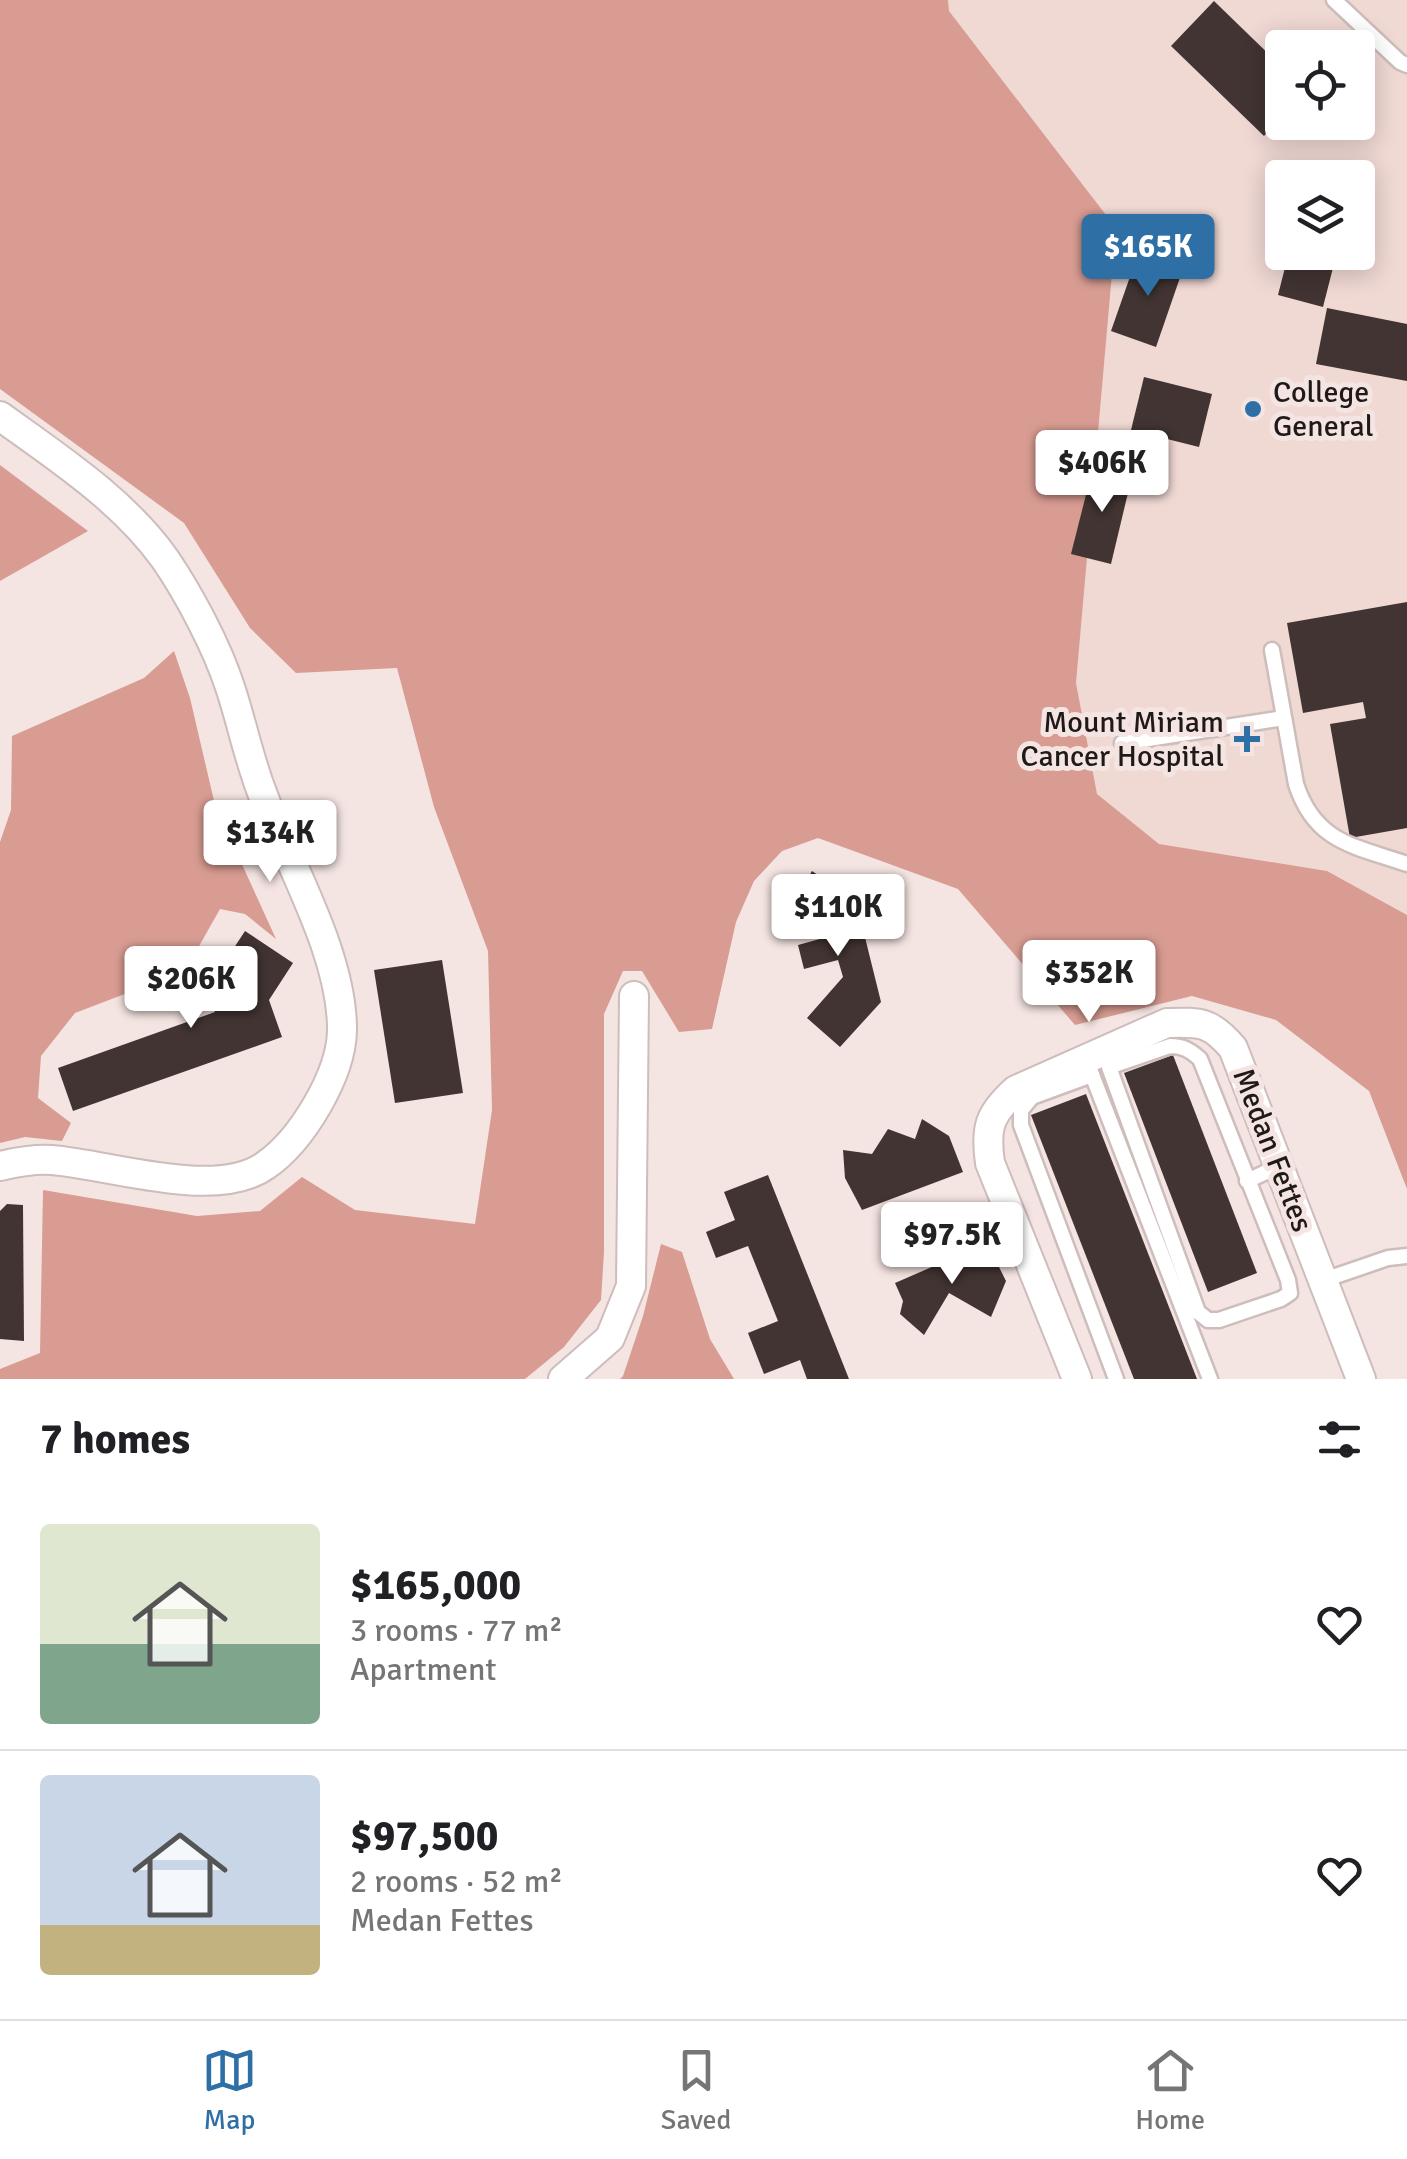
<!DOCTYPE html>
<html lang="en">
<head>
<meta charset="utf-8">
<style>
	body { margin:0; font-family:Signika,sans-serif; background:#f2f2f2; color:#202124; height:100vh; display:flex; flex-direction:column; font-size:38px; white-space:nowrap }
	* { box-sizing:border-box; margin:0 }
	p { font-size:32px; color:#757577 }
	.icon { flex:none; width:55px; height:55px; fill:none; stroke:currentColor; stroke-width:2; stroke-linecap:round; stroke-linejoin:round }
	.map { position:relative; height:1379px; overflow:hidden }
	.drawer { display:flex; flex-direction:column; background:#fff; flex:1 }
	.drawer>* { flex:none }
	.fabs { position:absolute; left:1265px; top:30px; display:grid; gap:20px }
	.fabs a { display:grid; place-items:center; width:110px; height:110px; border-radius:10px; background:#fff; box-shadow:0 5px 25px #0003; font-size:50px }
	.price { position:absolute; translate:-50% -85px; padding:0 22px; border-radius:10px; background:#fff; color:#222; font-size:32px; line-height:65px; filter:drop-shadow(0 2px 5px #0008) }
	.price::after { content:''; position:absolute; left:50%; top:60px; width:30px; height:22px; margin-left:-15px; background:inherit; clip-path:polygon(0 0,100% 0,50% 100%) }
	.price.selected { background:#2e70a6; color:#fff }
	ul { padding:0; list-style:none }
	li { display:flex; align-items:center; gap:30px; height:250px; padding:0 40px }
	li+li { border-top:2px solid #e0e0e0 }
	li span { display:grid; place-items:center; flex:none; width:280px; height:200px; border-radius:10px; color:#555 }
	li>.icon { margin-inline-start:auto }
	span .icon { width:120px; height:120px; fill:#fffc; stroke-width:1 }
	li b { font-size:42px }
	h2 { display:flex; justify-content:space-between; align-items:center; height:120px; padding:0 40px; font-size:42px }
	.menu { display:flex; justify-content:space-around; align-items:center; height:140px; border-top:2px solid #e0e0e0; background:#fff; font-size:28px; color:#757577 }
	.menu a { display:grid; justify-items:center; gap:5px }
	.menu .selected { color:#2e70a6 }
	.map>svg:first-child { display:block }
</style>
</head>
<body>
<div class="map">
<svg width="1407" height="1379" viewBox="0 0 1407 1379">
	<rect width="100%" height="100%" fill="#f5e5e2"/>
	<path fill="#f0d8d3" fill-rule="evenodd" d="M 948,0 L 1407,0 L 1407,915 L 1327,871 L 1159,844 L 1097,795 L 1076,683 L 1116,228 L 949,11 ZM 1282,48 L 1358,48 L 1358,122 L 1282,122 ZM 1282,178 L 1358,178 L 1358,252 L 1282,252 Z"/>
	<g fill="#d89c92">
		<path d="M 0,0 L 948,0 L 949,11 L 1116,228 L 1076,683 L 1097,794 L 1159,844 L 1327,871 L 1407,915 L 1407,1189 L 1369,1091 L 1276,1020 L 1192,996 L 1075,1025 L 958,889 L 818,838 L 782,851 L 754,881 L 736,922 L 712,1029 L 679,1032 L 642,971 L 623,971 L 604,1014 L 604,1252 L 601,1300 L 564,1347 L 525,1379 L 0,1379 L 0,1369 L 40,1353 L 43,1190 L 197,1216 L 260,1211 L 302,1177 L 355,1210 L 475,1224 L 492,1110 L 488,951 L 434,807 L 397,668 L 296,673 L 250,628 L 184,523 L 0,389 Z"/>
		<path d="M 0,465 L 88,531 L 0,581 Z"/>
		<path d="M 174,651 L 190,698 L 215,805 L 276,939 L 245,914 L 220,909 L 185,971 L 75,1013 L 41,1056 L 38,1098 L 71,1123 L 62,1141 L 25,1137 L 0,1143 L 0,842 L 11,810 L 12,736 L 144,678 Z"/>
		<path d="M 661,1244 L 682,1252 L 710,1339 L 734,1379 L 620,1379 L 623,1376 L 643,1316 Z"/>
	</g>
	<g fill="#413432">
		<path d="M 1214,1 L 1282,67 L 1282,117 L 1264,136 L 1171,46 Z"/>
		<path d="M 1139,251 L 1184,266 L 1156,347 L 1111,331 Z"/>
		<path d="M 1289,252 L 1337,252 L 1323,307 L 1278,295 Z"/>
		<path d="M 1327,308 L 1407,324 L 1407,381 L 1316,364 Z"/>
		<path d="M 1144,377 L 1212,394 L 1199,447 L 1131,430 Z"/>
		<path d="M 1093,467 L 1132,476 L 1111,564 L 1071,554 Z"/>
		<path d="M 1407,602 L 1407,828 L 1350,838 L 1330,724 L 1366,718 L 1363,702 L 1303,713 L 1287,623 Z"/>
		<path d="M 812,871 L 856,901 L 881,1002 L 840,1047 L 807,1018 L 843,977 L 838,960 L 804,969 L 798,945 L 827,937 L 822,918 L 787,915 Z"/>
		<path d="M 245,931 L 293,963 L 269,1000 L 282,1037 L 73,1111 L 58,1068 L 215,1012 L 207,989 Z"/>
		<path d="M 442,960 L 463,1093 L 395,1103 L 374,970 Z"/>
		<path d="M 1173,1055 L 1257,1273 L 1208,1292 L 1124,1073 Z"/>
		<path d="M 1086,1094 L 1197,1379 L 1134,1379 L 1031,1115 Z"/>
		<path d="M 922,1119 L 949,1136 L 963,1172 L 862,1210 L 845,1178 L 843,1150 L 872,1154 L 888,1129 L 915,1139 Z"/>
		<path d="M 768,1175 L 849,1379 L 807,1379 L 800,1360 L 764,1374 L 748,1333 L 778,1321 L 748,1246 L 716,1258 L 706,1232 L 735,1220 L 724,1192 Z"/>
		<path d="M 7,1204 L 23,1205 L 24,1341 L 0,1339 L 0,1211 Z"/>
		<path d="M 987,1243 L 1006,1281 L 991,1317 L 949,1293 L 924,1335 L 900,1314 L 903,1301 L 895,1283 Z"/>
	</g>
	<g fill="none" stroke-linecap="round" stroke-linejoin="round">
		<defs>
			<g id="service">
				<path d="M 1334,0 L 1400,62 L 1407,65"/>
				<path d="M 1272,650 L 1296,784 C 1315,843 1355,846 1407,864"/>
				<path d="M 1122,743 L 1284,718"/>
				<path d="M 1170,1046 C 1183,1046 1190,1050 1200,1059 L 1288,1280 L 1290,1293 L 1281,1299 L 1219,1320 L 1208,1320 L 1198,1312 L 1109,1067 Z"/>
				<path d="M 1089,1067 L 1210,1379"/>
				<path d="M 1092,1075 L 1032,1097 L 1021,1110 L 1021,1125 L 1116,1379"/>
				<path d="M 1247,1181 L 1279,1166"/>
				<path d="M 1324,1280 L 1388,1258 L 1407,1256"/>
			</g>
			<g id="minor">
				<path d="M 0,416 C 58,458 123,500 165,559 C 189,594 217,647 230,687 C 242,723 249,760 263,795 C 289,865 343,955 342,1031 C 341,1075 302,1140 266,1165 C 217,1201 112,1165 52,1160 C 35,1159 17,1162 0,1166"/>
				<path d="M 563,1379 L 610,1338 L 631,1286 L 634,996"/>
				<path d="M 1077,1379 L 990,1163 C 985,1128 989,1114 1016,1090 L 1167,1023 C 1200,1022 1210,1021 1233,1048 L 1361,1379"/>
			</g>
		</defs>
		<use href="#service" stroke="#cdbdbb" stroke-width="19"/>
		<use href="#minor" stroke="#cdbdbb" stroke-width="32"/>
		<use href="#service" stroke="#fff" stroke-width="14"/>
		<use href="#minor" stroke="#fff" stroke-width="28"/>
	</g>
	<g fill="#2e70a6" stroke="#f5e5e2" stroke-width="4">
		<circle cx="1253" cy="409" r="10"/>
		<path d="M1242 724h10v10h10v10h-10v10h-10v-10h-10v-10h10z"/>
	</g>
	<g text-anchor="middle" stroke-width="10" stroke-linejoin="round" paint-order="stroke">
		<g font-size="30" fill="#1f1918" stroke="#f5e5e2" text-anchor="start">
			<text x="1273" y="402">College<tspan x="1273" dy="34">General</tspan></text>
			<text x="1224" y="732" text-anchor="end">Mount Miriam<tspan x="1224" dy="34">Cancer Hospital</tspan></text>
		</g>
		<g font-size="30" fill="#1f1918" stroke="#f5e5e2">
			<text transform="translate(1273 1150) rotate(69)" y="10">Medan Fettes</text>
		</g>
	</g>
</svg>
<div class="fabs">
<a><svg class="icon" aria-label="locate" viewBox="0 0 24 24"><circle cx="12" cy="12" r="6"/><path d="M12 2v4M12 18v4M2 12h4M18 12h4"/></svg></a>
<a><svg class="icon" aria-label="layers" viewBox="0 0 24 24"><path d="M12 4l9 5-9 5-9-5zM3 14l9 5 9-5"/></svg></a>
</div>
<b class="price selected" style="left:1148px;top:299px">$165K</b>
<b class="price" style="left:1102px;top:515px">$406K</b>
<b class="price" style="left:270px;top:885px">$134K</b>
<b class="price" style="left:838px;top:959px">$110K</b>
<b class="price" style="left:1089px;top:1025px">$352K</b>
<b class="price" style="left:191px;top:1031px">$206K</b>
<b class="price" style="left:952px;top:1287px">$97.5K</b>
</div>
<section class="drawer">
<h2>7 homes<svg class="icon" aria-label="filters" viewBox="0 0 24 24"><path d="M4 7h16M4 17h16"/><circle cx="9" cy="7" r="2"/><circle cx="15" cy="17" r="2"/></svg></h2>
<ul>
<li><span style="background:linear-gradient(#dfe7d0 60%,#7fa58c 0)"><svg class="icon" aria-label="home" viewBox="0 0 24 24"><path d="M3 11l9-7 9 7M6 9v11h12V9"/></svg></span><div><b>$165,000</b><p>3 rooms · 77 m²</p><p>Apartment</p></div><svg class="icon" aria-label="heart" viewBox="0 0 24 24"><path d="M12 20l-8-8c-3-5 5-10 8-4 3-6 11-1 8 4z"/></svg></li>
<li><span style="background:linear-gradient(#c9d6e8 75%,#c2b280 0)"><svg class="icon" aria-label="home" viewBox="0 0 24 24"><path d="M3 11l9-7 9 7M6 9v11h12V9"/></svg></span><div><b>$97,500</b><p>2 rooms · 52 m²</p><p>Medan Fettes</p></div><svg class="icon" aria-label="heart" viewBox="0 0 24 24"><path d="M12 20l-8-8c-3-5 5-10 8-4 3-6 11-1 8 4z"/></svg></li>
</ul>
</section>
<nav class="menu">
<a class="selected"><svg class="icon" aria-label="map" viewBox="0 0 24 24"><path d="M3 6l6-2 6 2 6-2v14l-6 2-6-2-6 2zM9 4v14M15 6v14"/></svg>Map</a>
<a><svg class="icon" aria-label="saved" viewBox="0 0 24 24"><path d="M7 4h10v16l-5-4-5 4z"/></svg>Saved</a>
<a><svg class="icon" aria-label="home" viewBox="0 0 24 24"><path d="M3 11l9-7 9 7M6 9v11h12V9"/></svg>Home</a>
</nav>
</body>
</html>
